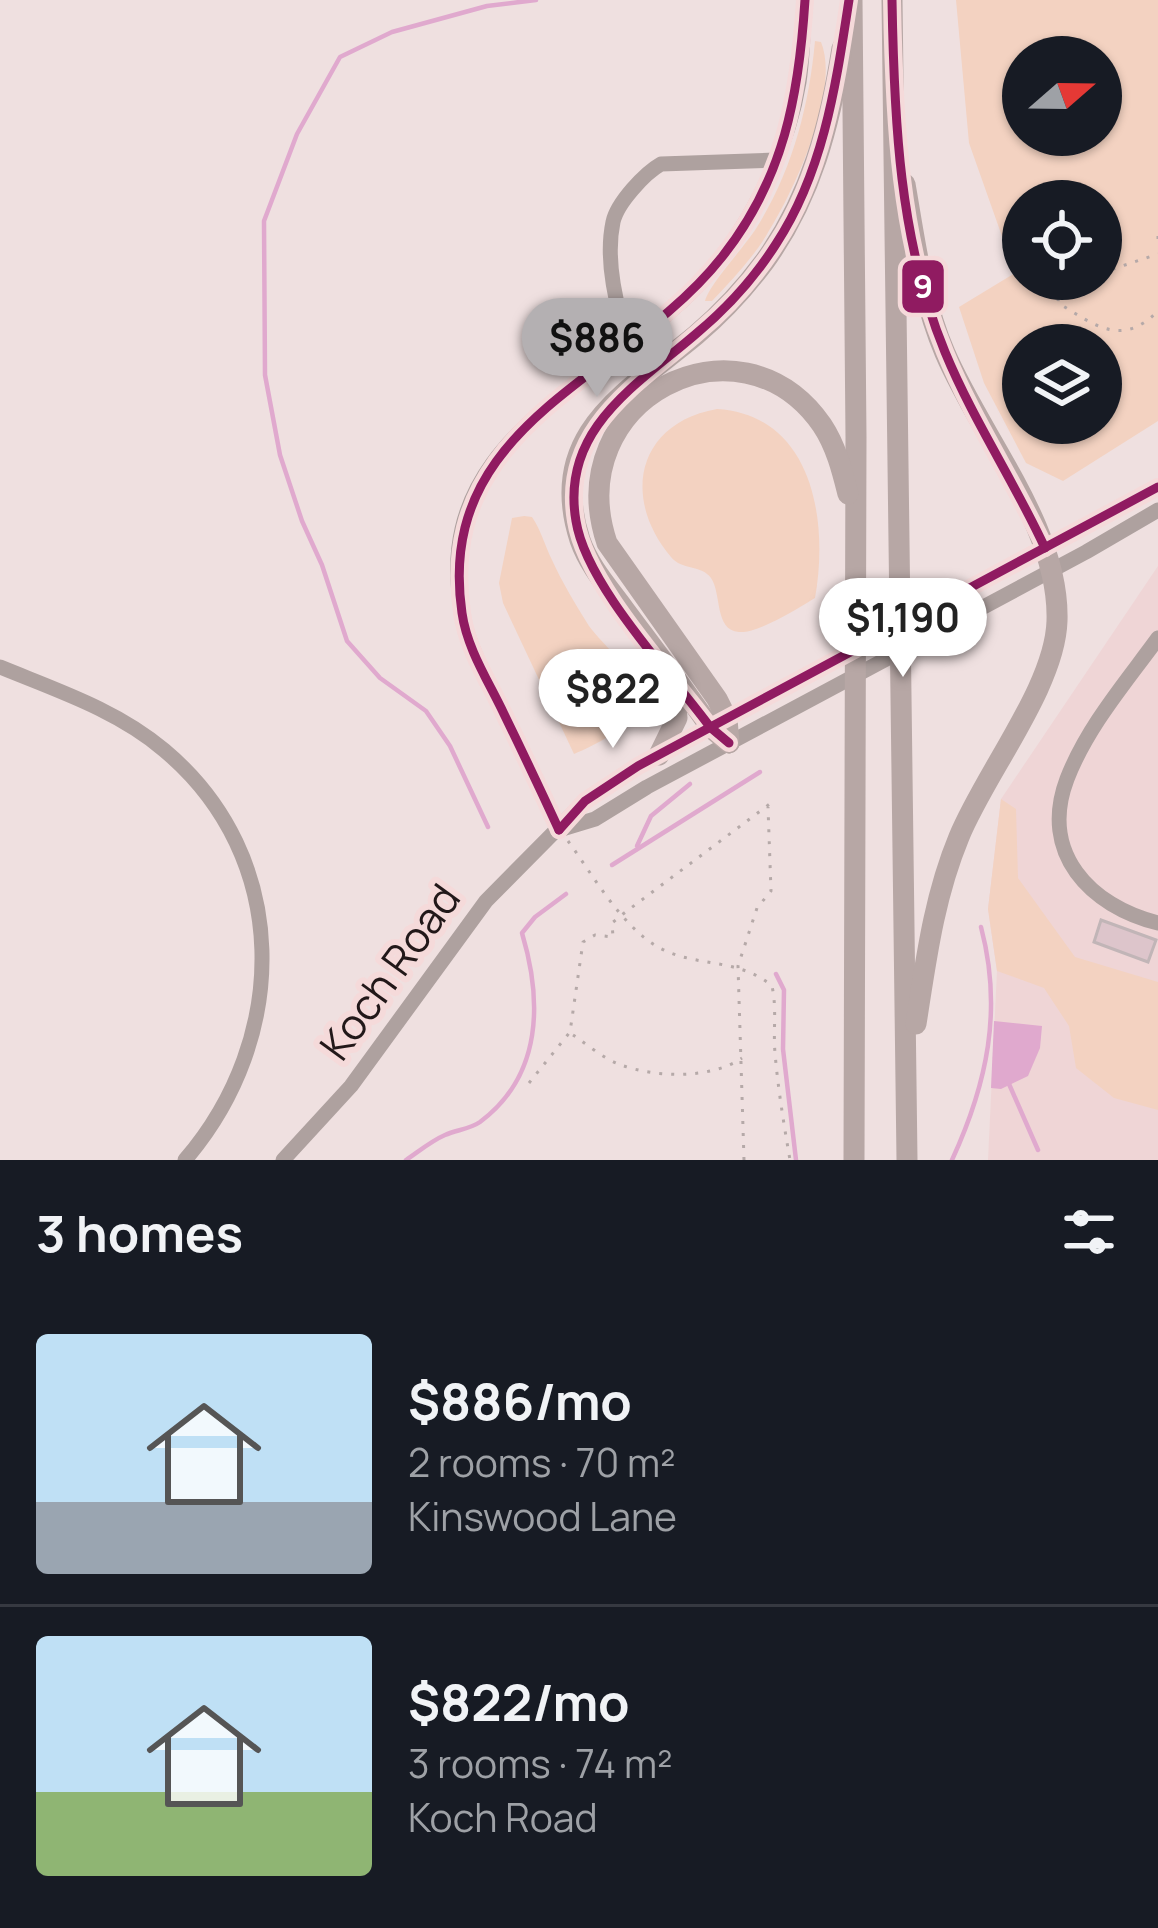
<!DOCTYPE html>
<html lang="en">
<head>
<meta charset="utf-8">
<style>
	body { margin:0; font-family:Manrope,sans-serif; background:#242831; color:#f1f3f6; height:100vh; display:flex; flex-direction:column; font-size:45px; white-space:nowrap }
	* { box-sizing:border-box; margin:0 }
	p { font-size:39px; color:#9ea1a6 }
	.icon { flex:none; width:66px; height:66px; fill:none; stroke:currentColor; stroke-width:2; stroke-linecap:round; stroke-linejoin:round }
	.map { position:relative; height:1160px; overflow:hidden }
	.drawer { display:flex; flex-direction:column; background:#171b24; flex:1 }
	.drawer>* { flex:none }
	.needle { width:78px; rotate:70deg }
	.buttons { position:absolute; left:1002px; top:36px; display:grid; gap:24px }
	.buttons a { display:grid; place-items:center; width:120px; height:120px; border-radius:50%; background:#171b24; box-shadow:0 3px 9px #0004; font-size:60px }
	.price { position:absolute; translate:-50% -102px; padding:0 27px; border-radius:42px; background:#fff; color:#222; font-size:39px; line-height:78px; filter:drop-shadow(0 3px 6px #0008) }
	.price::after { content:''; position:absolute; left:50%; top:72px; width:36px; height:27px; margin-left:-18px; background:inherit; clip-path:polygon(0 0,100% 0,50% 100%) }
	.price.active { background:#b4b0b2; color:#111 }
	ul { padding:0; list-style:none }
	li { display:flex; align-items:center; gap:36px; height:300px; padding:0 36px }
	li+li { border-top:3px solid #363941 }
	li span { display:grid; place-items:center; flex:none; width:336px; height:240px; border-radius:12px; color:#555 }
	li>.icon { margin-inline-start:auto }
	span .icon { width:144px; height:144px; fill:#fffc; stroke-width:1 }
	li b { font-size:51px }
	h2 { display:flex; justify-content:space-between; align-items:center; height:144px; padding:0 36px; font-size:51px }
	.map>svg:first-child { display:block }
</style>
</head>
<body>
<div class="map">
<svg width="1158" height="1160" viewBox="0 0 1158 1160">
	<rect width="100%" height="100%" fill="#efe0e0"/>
	<path fill="#efd5d6" d="M 1158,566 L 1158,1160 L 988,1160 L 997,971 L 988,909 L 1001,799 Z"/>
	<g fill="#f3d2c1" fill-rule="evenodd">
		<path d="M 956,0 L 1158,0 L 1158,421 L 1063,481 L 1026,463 L 984,383 L 959,307 L 1015,273 L 969,143 ZM 1023,57 L 1101,57 L 1101,135 L 1023,135 ZM 1023,201 L 1101,201 L 1101,279 L 1023,279 ZM 1023,345 L 1101,345 L 1101,423 L 1023,423 Z"/>
		<path d="M 815,41 L 821,42 C 841,91 793,194 766,236 C 751,260 731,281 712,301 L 705,301 C 710,283 744,248 757,227 C 792,171 809,107 815,41 Z"/>
		<path d="M 717,409 C 813,415 829,521 815,598 C 799,608 757,634 739,632 C 714,630 722,594 711,578 C 702,565 681,570 671,557 C 621,498 637,423 717,409 Z"/>
		<path d="M 524,516 L 532,517 C 541,530 545,546 552,560 C 562,582 576,605 589,626 C 604,647 642,675 639,704 C 637,725 593,746 574,754 L 503,603 L 499,583 L 512,518 Z"/>
		<path d="M 1001,799 L 1016,809 L 1018,878 L 1075,957 L 1158,982 L 1158,1110 L 1114,1098 L 1076,1068 L 1069,1026 L 1044,988 L 997,971 L 988,909 Z"/>
	</g>
	<path fill="#e0a9ce" d="M 994,1021 L 1042,1026 L 1040,1048 L 1028,1076 L 1001,1089 L 991,1088 Z"/>
	<g fill="none" stroke-linecap="round" stroke-linejoin="round">
		<g stroke="#e0a9ce" stroke-width="4.5">
			<path d="M 488,827 L 450,746 L 426,711 L 380,678 L 347,641 L 322,565 L 302,521 L 280,455 L 265,375 L 264,221 L 297,134 L 340,57 L 392,32 L 487,6 L 536,0"/>
			<path d="M 637,846 L 651,816 L 690,784"/>
			<path d="M 612,865 L 760,772"/>
			<path d="M 776,974 L 784,990 L 783,1049 L 796,1160"/>
			<path d="M 1009,1084 L 1038,1150"/>
			<path d="M 406,1160 C 418,1152 431,1141 445,1135 C 456,1130 470,1129 480,1122 C 543,1075 542,1000 522,933 L 535,917 L 566,894"/>
			<path d="M 952,1160 C 987,1084 1003,1010 981,927"/>
		</g>
	</g>
	<path fill="#ddc5cb" stroke="#c1b5b7" stroke-width="3" d="M 1101,920 L 1156,940 L 1148,962 L 1094,942 Z"/>
	<g fill="none" stroke-linecap="round" stroke-linejoin="round">
		<g stroke="#b5a9a8" stroke-width="3" stroke-dasharray="3 9" stroke-linecap="butt">
			<path d="M 1158,236 L 1158,245"/>
			<path d="M 1101,273 L 1158,254"/>
			<path d="M 1081,279 L 1059,285 L 1058,303 C 1095,325 1121,348 1158,311"/>
			<path d="M 568,841 C 593,875 621,926 658,947 C 695,968 738,957 772,986 C 777,1009 773,1030 775,1053 C 778,1089 784,1125 790,1160"/>
			<path d="M 573,1035 C 588,1045 604,1059 621,1065 C 657,1078 711,1079 742,1058"/>
			<path d="M 529,1083 L 570,1032 L 583,942 L 595,935 L 613,937 L 612,923 L 623,914 L 775,800"/>
			<path d="M 744,1160 L 738,966 L 757,908 L 771,891 L 768,807"/>
		</g>
		<g stroke="#aea19f" stroke-width="15">
			<path d="M 630,344 C 616,309 605,260 613,222 C 617,203 645,173 661,164 L 775,160"/>
			<path d="M 1158,638 C 1126,682 1087,727 1067,779 C 1039,853 1090,906 1158,923"/>
			<path d="M 0,667 C 56,690 117,710 164,750 C 292,857 290,1038 185,1160"/>
			<path d="M 562,829 L 595,819 L 647,787 L 1086,552 L 1158,510"/>
			<path d="M 559,830 C 541,792 523,753 504,714 C 489,683 469,648 462,613 C 425,421 632,380 722,257 C 759,207 789,143 799,82 C 803,56 803,27 805,0"/>
			<path d="M 283,1160 L 351,1086 L 486,901 L 585,801 L 638,766 L 1158,487"/>
		</g>
		<g stroke="#b7a7a5" stroke-width="21">
			<path d="M 852,0 L 856,437 L 854,1160"/>
			<path d="M 892,0 L 907,1160"/>
			<path d="M 905,184 C 915,241 922,300 945,353 C 981,437 1060,528 1057,621 C 1055,687 985,773 959,837 C 934,897 926,960 916,1024"/>
			<path d="M 729,743 L 710,727 C 683,687 653,648 624,609 C 608,587 589,566 580,540 C 545,433 629,391 696,335 C 722,313 745,288 765,261 C 811,197 830,125 842,48"/>
			<path d="M 729,743 L 727,719 L 717,699 L 607,543 C 559,400 739,306 822,425 C 836,446 842,470 848,494"/>
			<path d="M 659,755 L 677,718 L 673,680"/>
		</g>
		<defs>
			<g id="bus-1">
				<path d="M 892,0 C 894,118 899,241 945,352 C 973,420 1014,481 1045,548"/>
				<path d="M 729,743 L 710,727 C 671,674 586,585 576,521 C 560,429 637,385 697,333 C 727,308 755,277 776,244 C 824,171 836,84 849,0"/>
				<path d="M 559,830 C 541,791 523,753 504,714 C 489,682 467,649 462,613 C 434,421 625,380 722,257 C 784,179 799,95 805,0"/>
				<path d="M 559,830 L 585,801 L 638,766 L 1158,487"/>
			</g>
		</defs>
		<use href="#bus-1" stroke="#f5dada" stroke-width="18"/>
		<use href="#bus-1" stroke="#901b61" stroke-width="9"/>
	</g>
	<g text-anchor="middle" stroke-width="12" stroke-linejoin="round" paint-order="stroke">
		<g font-size="42" fill="#221819" stroke="#f5dada">
			<text transform="translate(390 972) rotate(-54)" y="15">Koch Road</text>
		</g>
	</g>
	<rect stroke="#f5dada" stroke-width="4.5" x="900" y="258" width="46" height="57" rx="12" fill="#901b61"/>
	<g font-size="33" text-anchor="middle" font-weight="bold" fill="#fff">
		<text x="923" y="298">9</text>
	</g>
</svg>
<div class="buttons">
<a><svg class="needle" viewBox="-14 -14 28 28"><path d="M0-13l5 13h-10z" fill="#e53935"/><path d="M0 13l5-13h-10z" fill="#9ea1a6"/></svg></a>
<a><svg class="icon" aria-label="locate" viewBox="0 0 24 24"><circle cx="12" cy="12" r="6"/><path d="M12 2v4M12 18v4M2 12h4M18 12h4"/></svg></a>
<a><svg class="icon" aria-label="layers" viewBox="0 0 24 24"><path d="M12 4l9 5-9 5-9-5zM3 14l9 5 9-5"/></svg></a>
</div>
<b class="price active" style="left:597px;top:400px">$886</b>
<b class="price" style="left:903px;top:680px">$1,190</b>
<b class="price" style="left:613px;top:751px">$822</b>
</div>
<section class="drawer">
<h2>3 homes<svg class="icon" aria-label="filters" viewBox="0 0 24 24"><path d="M4 7h16M4 17h16"/><circle cx="9" cy="7" r="2"/><circle cx="15" cy="17" r="2"/></svg></h2>
<ul>
<li><span style="background:linear-gradient(#bfe0f5 70%,#9aa5b1 0)"><svg class="icon" aria-label="home" viewBox="0 0 24 24"><path d="M3 11l9-7 9 7M6 9v11h12V9"/></svg></span><div><b>$886/mo</b><p>2 rooms · 70 m²</p><p>Kinswood Lane</p></div></li>
<li><span style="background:linear-gradient(#bfe0f5 65%,#8fb573 0)"><svg class="icon" aria-label="home" viewBox="0 0 24 24"><path d="M3 11l9-7 9 7M6 9v11h12V9"/></svg></span><div><b>$822/mo</b><p>3 rooms · 74 m²</p><p>Koch Road</p></div></li>
</ul>
</section>
</body>
</html>
